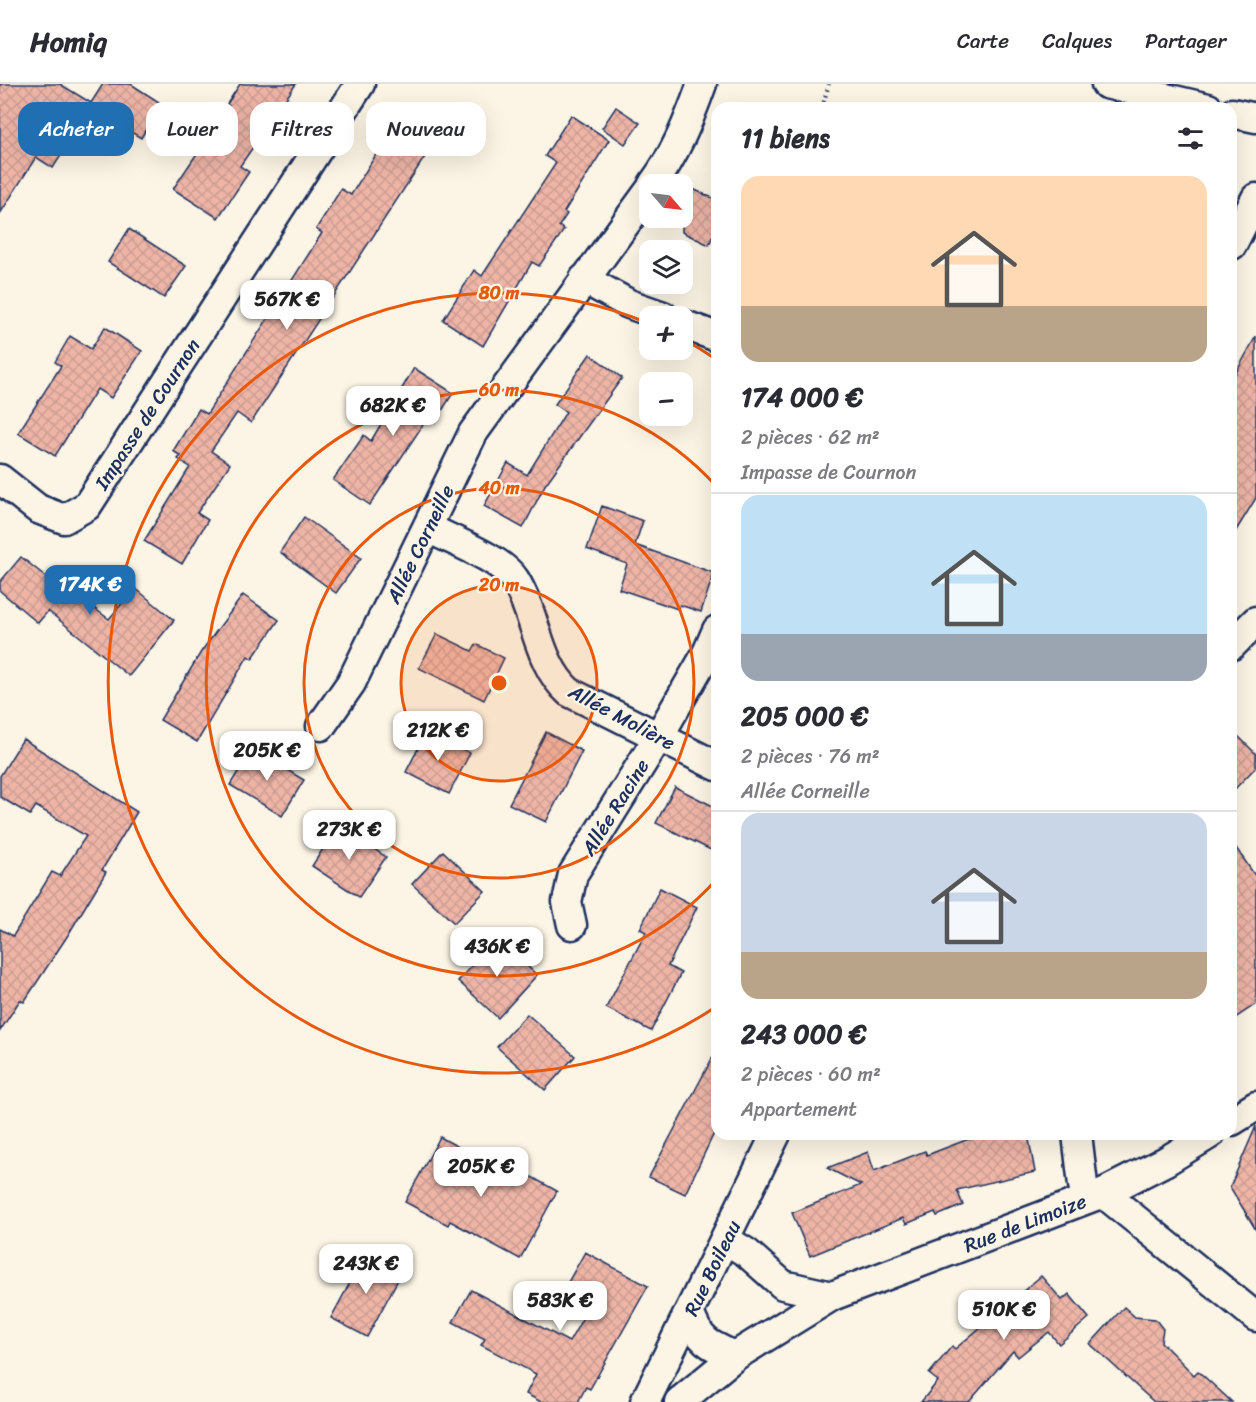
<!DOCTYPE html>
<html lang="fr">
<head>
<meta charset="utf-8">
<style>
	body { margin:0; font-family:Sriracha,sans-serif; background:#f7f7f7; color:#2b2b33; height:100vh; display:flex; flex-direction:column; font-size:22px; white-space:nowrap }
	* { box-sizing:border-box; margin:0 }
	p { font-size:20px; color:#7c7c81 }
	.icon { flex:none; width:33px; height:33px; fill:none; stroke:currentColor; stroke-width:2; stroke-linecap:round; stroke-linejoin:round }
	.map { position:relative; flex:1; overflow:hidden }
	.drawer { position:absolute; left:711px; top:18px; width:526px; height:1038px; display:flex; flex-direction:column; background:#fff; border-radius:18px; box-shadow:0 6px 24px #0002 }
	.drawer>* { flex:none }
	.hud { position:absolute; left:18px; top:18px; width:570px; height:54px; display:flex; gap:12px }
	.needle { width:39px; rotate:118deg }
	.tools { position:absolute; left:639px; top:90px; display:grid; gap:12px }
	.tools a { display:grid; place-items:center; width:54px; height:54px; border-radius:12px; background:#fff; box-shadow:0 6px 24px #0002; font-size:30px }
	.price { position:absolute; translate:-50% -51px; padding:0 14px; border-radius:12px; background:#fff; color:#222; font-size:20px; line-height:39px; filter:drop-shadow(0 2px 3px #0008) }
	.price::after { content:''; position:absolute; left:50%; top:36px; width:18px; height:14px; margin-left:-9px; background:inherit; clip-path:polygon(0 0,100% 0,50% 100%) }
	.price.current { background:#1f6fb2; color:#fff }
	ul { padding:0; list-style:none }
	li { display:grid; align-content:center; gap:12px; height:318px; padding:0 30px }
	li+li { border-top:2px solid #e1e1e2 }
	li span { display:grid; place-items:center; height:186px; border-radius:18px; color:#555 }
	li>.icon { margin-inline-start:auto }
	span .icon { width:108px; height:108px; fill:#fffc; stroke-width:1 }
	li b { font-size:26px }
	h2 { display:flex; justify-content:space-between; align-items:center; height:72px; padding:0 30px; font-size:26px }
	.tag { padding:0 21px; border-radius:18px; background:#fff; box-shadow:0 6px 24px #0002; font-size:21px; line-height:54px }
	.tag.current { background:#1f6fb2; color:#fff }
	header { display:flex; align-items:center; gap:36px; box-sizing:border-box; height:84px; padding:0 30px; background:#fff; border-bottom:2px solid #e1e1e2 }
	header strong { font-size:28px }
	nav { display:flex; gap:33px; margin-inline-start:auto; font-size:21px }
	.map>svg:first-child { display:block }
</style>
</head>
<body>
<header>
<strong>Homiq</strong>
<nav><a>Carte</a><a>Calques</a><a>Partager</a></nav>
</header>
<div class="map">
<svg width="1256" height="1318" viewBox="0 0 1256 1318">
	<defs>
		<pattern id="building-cross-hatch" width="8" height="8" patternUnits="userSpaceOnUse" patternTransform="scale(1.5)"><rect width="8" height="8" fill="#eeb5a7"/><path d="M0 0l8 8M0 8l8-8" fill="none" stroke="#cc9c92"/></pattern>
	</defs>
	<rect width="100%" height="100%" fill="#fcf5e5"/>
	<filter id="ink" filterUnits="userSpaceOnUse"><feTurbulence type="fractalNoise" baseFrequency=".0167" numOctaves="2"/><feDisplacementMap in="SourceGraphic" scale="12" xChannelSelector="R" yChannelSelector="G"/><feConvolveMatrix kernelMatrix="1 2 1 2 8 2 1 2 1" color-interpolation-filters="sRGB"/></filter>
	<g filter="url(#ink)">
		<g fill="url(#building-cross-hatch)" stroke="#1b2f5e" stroke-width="1.5">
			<path d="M 0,0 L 60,0 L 91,19 L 103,0 L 131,0 L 162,20 L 141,54 L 113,37 L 109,42 L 88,29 L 53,84 L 36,73 L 0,130 Z"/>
			<path d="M 240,0 L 296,0 L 240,82 L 249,88 L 218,134 L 173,105 L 229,22 L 227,20 Z"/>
			<path d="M 616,23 L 640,39 L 625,60 L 602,44 Z"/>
			<path d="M 571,31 L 609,56 L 564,128 L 567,130 L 559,142 L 564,146 L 539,182 L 532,178 L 483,262 L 443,236 L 474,186 L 482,192 L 556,79 L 545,72 Z"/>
			<path d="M 398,35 L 434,59 L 251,339 L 237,329 L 211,367 L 230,380 L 197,429 L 208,436 L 182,480 L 144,457 L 190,383 L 178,375 L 181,372 L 173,367 L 199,325 L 207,330 L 322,149 L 316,145 L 341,105 L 351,111 Z"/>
			<path d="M 682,100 L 717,116 L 717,142 L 709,161 L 682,148 Z"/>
			<path d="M 129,145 L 186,182 L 164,214 L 108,178 Z"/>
			<path d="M 105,243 L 142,267 L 111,314 L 97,305 L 55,372 L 18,349 L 61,282 L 55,278 L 70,252 L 91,265 Z"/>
			<path d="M 1256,252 L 1256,414 L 1232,453 L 1232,296 Z"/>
			<path d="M 590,270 L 622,294 L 545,401 L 523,444 L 484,422 L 508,379 L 527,391 L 566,328 L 555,320 Z"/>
			<path d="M 414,284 L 453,309 L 435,338 L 428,333 L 370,421 L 333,396 L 364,351 L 371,357 Z"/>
			<path d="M 602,422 L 643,437 L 635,461 L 714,489 L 701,528 L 680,521 L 678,525 L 619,505 L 627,480 L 587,465 Z"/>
			<path d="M 304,433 L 361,474 L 336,509 L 280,468 Z"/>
			<path d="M 21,473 L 49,495 L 51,493 L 109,535 L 135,504 L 174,536 L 129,592 L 48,527 L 38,539 L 0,507 L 0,498 Z"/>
			<path d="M 243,511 L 279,536 L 252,575 L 248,572 L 197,658 L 160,636 L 201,568 Z"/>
			<path d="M 437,550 L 472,567 L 476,560 L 504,574 L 484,616 L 419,584 Z"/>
			<path d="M 1232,646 L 1256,670 L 1256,683 L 1232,708 Z"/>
			<path d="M 427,647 L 470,669 L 449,710 L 406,688 Z"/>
			<path d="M 546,648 L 582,667 L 546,738 L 509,720 Z"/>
			<path d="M 23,655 L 137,728 L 102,786 L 106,788 L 68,851 L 24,918 L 20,916 L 0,947 L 0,845 L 13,852 L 52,788 L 60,792 L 86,752 L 36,722 L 30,731 L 0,713 L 0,692 Z"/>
			<path d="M 252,665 L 304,696 L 282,732 L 230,701 Z"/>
			<path d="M 675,703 L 717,724 L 717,769 L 656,739 Z"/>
			<path d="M 338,741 L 386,773 L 359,813 L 312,782 Z"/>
			<path d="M 1232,758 L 1256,793 L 1256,920 L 1232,936 Z"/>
			<path d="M 443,767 L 485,807 L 454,839 L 412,800 Z"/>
			<path d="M 660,804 L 697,823 L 668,882 L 681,889 L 651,947 L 606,924 L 646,848 L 640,845 Z"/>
			<path d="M 496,854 L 537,891 L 498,934 L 458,897 Z"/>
			<path d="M 527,930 L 575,972 L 545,1006 L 497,963 Z"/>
			<path d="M 717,965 L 717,1043 L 685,1110 L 649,1093 Z"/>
			<path d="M 1256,1042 L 1256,1146 L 1230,1103 Z"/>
			<path d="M 994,1050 L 1028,1050 L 1035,1088 L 957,1106 L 963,1121 L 937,1132 L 935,1128 L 906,1140 L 903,1134 L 810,1172 L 792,1129 L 861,1101 L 827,1084 L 868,1068 L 874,1087 L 925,1067 L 927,1071 L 966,1056 Z"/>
			<path d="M 440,1053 L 517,1095 L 521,1087 L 557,1107 L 520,1175 L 450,1137 L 448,1141 L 405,1118 Z"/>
			<path d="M 585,1168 L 648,1202 L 590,1305 L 586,1303 L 578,1318 L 541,1318 L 526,1310 L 536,1290 L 481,1261 L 485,1255 L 453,1238 L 471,1206 L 569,1258 L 594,1214 L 567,1200 Z"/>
			<path d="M 366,1169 L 402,1188 L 367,1253 L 331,1234 Z"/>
			<path d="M 1041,1192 L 1062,1216 L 1069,1210 L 1089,1234 L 1059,1260 L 1049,1248 L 1018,1273 L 1013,1267 L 969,1318 L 921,1318 L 938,1297 L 929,1290 L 952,1262 L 955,1265 Z"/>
			<path d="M 1124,1223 L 1135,1233 L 1155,1235 L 1163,1245 L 1161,1258 L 1194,1291 L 1198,1287 L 1232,1318 L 1154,1318 L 1090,1260 Z"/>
		</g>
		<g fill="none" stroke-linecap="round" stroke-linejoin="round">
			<defs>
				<g id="street">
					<path d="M 1106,0 L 1208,24"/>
					<path d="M 1232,29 L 1256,34"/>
					<path d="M 653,100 C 676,69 689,36 702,0"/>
					<path d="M 1232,161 L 1256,114"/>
					<path d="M 584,195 L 629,220 L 663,232"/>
					<path d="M 682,240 L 717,253"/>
					<path d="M 0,395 L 38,425 L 64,435 L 87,422 L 360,0"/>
					<path d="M 428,444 C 451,456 502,475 515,496 C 537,532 537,579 569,608 L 717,682"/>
					<path d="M 1232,561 L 1256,537"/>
					<path d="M 321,642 L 351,599 L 473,349 L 650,106"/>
					<path d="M 572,841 L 567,818 L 573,790 L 659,652 L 707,569 L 717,546"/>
					<path d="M 1232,1037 L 1256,1022"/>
					<path d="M 1077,1050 L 1083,1101 L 1090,1113"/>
					<path d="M 1103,1109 L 1256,1233"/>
					<path d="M 726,1156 L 747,1169 L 783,1201 L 832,1212"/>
					<path d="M 690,1230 C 699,1257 709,1261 735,1272"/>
					<path d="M 645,1318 L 776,1050"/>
					<path d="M 679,1318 L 735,1272 L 832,1212 L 1103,1109 L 1166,1077 L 1210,1050"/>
				</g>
			</defs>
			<use href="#street" stroke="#1b2f5e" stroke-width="33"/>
			<path stroke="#1b2f5e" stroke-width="4" stroke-dasharray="1.5 4.5" stroke-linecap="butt" d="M 822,24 L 829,0"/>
			<use href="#street" stroke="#fcf5e5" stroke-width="28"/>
		</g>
	</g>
	<circle cx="499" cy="599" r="98" fill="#e8590c" fill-opacity=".12"/>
	<g fill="none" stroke="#e8590c" stroke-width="3">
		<circle cx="499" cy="599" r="98"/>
		<circle cx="499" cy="599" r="195"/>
		<path d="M717 795A293 293 0 1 1 717 403"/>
		<path d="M714 924A390 390 0 1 1 648 239M685 256A390 390 0 0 1 714 274"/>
	</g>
	<g text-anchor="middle" stroke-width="4.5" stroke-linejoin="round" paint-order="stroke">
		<g font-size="20" fill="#1b2f5e" stroke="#fcf5e5">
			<text transform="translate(147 330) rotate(-57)" y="7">Impasse de Cournon</text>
			<text transform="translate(420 460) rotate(-64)" y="7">Allée Corneille</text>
			<text transform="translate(622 633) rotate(28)" y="7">Allée Molière</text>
			<text transform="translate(615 723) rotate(-58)" y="7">Allée Racine</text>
			<text transform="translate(1025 1139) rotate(-21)" y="7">Rue de Limoize</text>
			<text transform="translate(712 1184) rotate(-64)" y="7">Rue Boileau</text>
		</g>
	</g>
	<circle cx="499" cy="599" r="9" fill="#e8590c" stroke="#fcf5e5" stroke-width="3"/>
	<g font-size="18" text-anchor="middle" font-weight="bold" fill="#e8590c" stroke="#fcf5e5" stroke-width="4.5" stroke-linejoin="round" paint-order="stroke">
		<text x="499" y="215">80 m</text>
		<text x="499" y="312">60 m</text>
		<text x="499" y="410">40 m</text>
		<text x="499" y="507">20 m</text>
	</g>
</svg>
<div class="tools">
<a><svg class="needle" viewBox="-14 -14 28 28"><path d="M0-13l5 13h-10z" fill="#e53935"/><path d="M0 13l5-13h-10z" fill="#7c7c81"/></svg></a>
<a><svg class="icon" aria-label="layers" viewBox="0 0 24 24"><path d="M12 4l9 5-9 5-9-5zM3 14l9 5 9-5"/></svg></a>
<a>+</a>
<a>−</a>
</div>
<b class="price" style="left:287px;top:247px">567K €</b>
<b class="price" style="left:393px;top:353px">682K €</b>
<b class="price current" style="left:90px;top:532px">174K €</b>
<b class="price" style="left:438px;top:678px">212K €</b>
<b class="price" style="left:267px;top:698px">205K €</b>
<b class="price" style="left:349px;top:777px">273K €</b>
<b class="price" style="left:497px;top:894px">436K €</b>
<b class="price" style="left:481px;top:1114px">205K €</b>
<b class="price" style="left:366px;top:1211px">243K €</b>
<b class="price" style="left:560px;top:1248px">583K €</b>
<b class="price" style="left:1004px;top:1257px">510K €</b>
<div class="hud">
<a class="tag current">Acheter</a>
<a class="tag">Louer</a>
<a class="tag">Filtres</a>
<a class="tag">Nouveau</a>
</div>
<section class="drawer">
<h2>11 biens<svg class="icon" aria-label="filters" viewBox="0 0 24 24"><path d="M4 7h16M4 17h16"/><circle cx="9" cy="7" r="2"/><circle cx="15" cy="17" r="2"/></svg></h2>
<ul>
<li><span style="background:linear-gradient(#ffd9b3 70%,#b9a48a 0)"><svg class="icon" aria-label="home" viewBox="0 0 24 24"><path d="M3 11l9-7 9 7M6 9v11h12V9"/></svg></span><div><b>174 000 €</b><p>2 pièces · 62 m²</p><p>Impasse de Cournon</p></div></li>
<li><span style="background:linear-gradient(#bfe0f5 75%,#9aa5b1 0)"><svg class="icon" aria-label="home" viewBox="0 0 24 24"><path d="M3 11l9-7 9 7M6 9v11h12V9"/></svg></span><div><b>205 000 €</b><p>2 pièces · 76 m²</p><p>Allée Corneille</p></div></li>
<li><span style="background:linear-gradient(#c9d6e8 75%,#b9a48a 0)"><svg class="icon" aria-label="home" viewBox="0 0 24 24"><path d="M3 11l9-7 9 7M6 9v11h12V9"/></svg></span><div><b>243 000 €</b><p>2 pièces · 60 m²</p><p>Appartement</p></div></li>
</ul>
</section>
</div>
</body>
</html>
